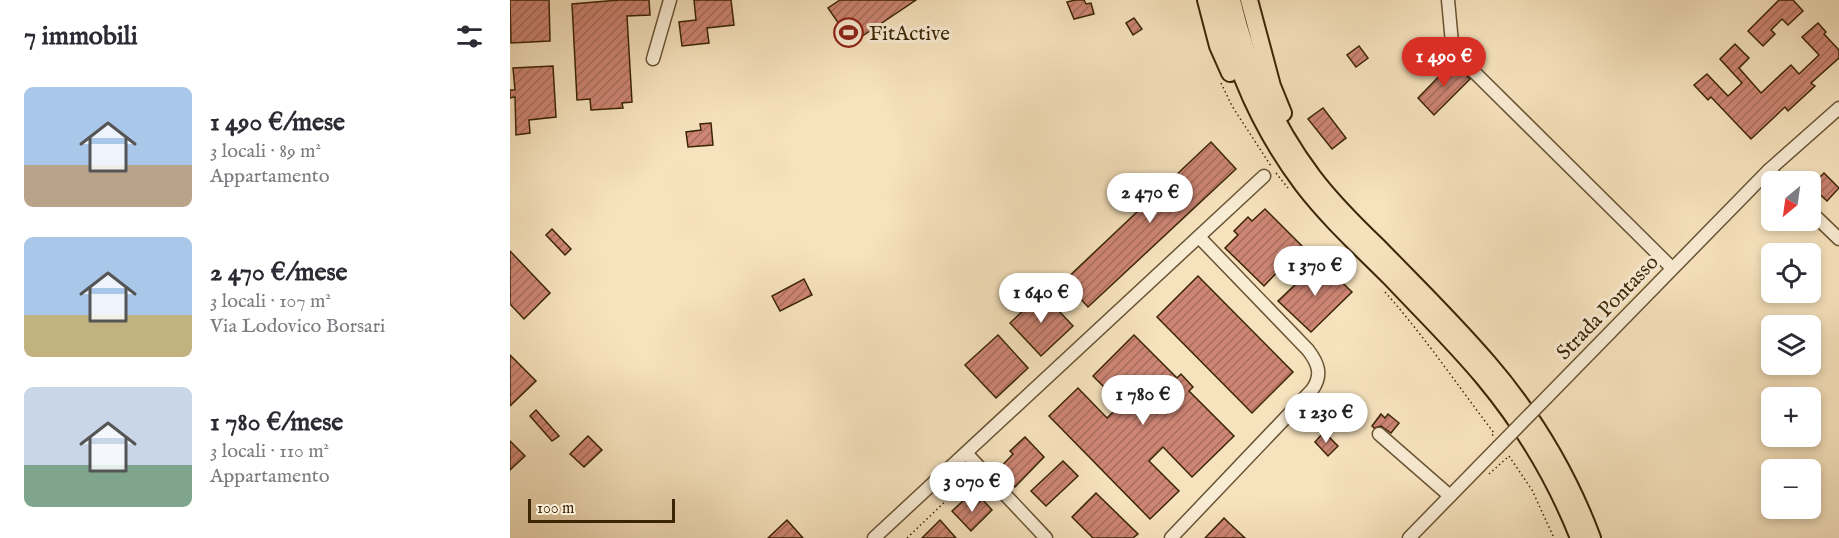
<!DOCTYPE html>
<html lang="it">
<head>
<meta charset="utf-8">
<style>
	body { margin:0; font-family:"IM FELL English",serif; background:#f2f2f3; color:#2b2b33; height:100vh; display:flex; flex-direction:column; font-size:22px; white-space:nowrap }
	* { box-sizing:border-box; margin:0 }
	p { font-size:20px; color:#7c7c81 }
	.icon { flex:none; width:33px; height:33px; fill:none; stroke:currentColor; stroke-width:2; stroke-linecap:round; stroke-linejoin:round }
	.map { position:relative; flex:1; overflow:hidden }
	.side { display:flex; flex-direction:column; background:#fff; width:510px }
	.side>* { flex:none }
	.needle { width:39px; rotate:209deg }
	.fabs { position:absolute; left:1251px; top:171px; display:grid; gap:12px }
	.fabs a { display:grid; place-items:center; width:60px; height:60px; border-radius:9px; background:#fff; box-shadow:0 3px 9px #0003; font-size:30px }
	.scale { position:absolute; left:18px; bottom:15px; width:147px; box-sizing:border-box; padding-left:6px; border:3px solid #3b2505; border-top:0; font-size:16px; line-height:21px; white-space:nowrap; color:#3b2505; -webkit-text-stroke:4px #f9ecd4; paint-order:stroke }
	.price { position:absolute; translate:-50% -51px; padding:0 14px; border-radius:21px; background:#fff; color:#222; font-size:20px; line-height:39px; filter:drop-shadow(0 2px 3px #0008) }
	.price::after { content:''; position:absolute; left:50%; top:36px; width:18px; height:14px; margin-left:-9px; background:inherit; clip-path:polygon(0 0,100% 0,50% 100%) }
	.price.on { background:#d93025; color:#fff }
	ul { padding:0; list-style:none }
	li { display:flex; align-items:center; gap:18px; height:150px; padding:0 24px }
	li span { display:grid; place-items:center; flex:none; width:168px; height:120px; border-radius:9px; color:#555 }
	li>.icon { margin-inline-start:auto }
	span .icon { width:72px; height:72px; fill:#fffc; stroke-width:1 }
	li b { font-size:26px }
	h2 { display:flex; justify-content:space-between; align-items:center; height:72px; padding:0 24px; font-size:26px }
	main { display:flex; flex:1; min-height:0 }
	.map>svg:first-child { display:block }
</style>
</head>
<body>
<main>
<section class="side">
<h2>7 immobili<svg class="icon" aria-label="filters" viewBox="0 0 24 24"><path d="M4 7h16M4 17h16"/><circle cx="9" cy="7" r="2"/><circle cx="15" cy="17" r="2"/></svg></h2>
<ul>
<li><span style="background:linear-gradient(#a9c7e8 65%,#b9a48a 0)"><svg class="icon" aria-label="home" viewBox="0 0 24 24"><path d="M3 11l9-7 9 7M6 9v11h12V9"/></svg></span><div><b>1 490 €/mese</b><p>3 locali · 89 m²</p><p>Appartamento</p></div></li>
<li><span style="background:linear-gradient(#a9c7e8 65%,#c2b280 0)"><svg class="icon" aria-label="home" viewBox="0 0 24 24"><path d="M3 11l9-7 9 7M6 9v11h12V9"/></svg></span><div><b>2 470 €/mese</b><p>3 locali · 107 m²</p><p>Via Lodovico Borsari</p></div></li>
<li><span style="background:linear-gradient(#c9d6e8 65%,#7fa58c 0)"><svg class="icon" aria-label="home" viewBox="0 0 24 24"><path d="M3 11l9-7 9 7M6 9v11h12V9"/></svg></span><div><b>1 780 €/mese</b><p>3 locali · 110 m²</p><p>Appartamento</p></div></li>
</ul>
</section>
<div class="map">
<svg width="1329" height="538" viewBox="0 0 1329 538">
	<defs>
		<pattern id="building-hatch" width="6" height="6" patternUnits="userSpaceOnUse" patternTransform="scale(1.5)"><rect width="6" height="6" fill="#cd8574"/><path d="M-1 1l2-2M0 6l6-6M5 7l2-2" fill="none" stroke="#a86d5d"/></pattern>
	</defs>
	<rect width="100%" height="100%" fill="#f6e2bd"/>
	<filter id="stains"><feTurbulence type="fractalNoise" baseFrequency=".00333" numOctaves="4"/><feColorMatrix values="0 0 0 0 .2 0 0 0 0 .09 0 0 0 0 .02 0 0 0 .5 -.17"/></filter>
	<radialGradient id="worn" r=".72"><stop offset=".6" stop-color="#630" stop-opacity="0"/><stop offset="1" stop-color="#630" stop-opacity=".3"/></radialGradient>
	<g fill="url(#building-hatch)" stroke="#3b2505" stroke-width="1.5">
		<path d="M 0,0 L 39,0 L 40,41 L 1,43 Z"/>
		<path d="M 109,0 L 139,0 L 140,15 L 117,16 L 122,102 L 112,103 L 113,108 L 81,110 L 80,99 L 67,100 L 62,4 Z"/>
		<path d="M 184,0 L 221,0 L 224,25 L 197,28 L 199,43 L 172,46 L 169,22 L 186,20 Z"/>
		<path d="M 330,0 L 406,0 L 342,43 L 318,8 Z"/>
		<path d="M 565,0 L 574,0 L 576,4 L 581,3 L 584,14 L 564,19 L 557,2 Z"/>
		<path d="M 1269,0 L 1283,0 L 1293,11 L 1278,25 L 1272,19 L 1261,30 L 1265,34 L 1253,46 L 1238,31 Z"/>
		<path d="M 624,18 L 632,29 L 623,35 L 616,23 Z"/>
		<path d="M 1308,23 L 1316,32 L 1314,34 L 1329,50 L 1329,58 L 1301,83 L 1305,86 L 1278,111 L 1275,107 L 1241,139 L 1201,97 L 1198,100 L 1184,85 L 1197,74 L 1218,96 L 1232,83 L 1210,59 L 1225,44 L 1239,58 L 1229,68 L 1251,93 L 1281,65 L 1289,74 L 1309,55 L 1292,37 Z"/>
		<path d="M 849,46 L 858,58 L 846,67 L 837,55 Z"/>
		<path d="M 943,62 L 960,79 L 924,115 L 908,98 Z"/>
		<path d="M 43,66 L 46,117 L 19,120 L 20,133 L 6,135 L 5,97 L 0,98 L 0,90 L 5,90 L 3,68 Z"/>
		<path d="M 813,108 L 836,138 L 822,149 L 798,119 Z"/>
		<path d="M 201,123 L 203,145 L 178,147 L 176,132 L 191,130 L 190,124 Z"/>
		<path d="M 701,142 L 726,169 L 578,307 L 554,281 Z"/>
		<path d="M 1314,173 L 1329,188 L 1317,201 L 1301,186 Z"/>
		<path d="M 755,209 L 792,246 L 754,286 L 715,248 L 728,235 L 724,231 L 738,217 L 742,221 Z"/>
		<path d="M 42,229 L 61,249 L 55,255 L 36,235 Z"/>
		<path d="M 0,251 L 40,293 L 14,319 L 0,304 Z"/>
		<path d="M 810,261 L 842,292 L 801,332 L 768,301 Z"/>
		<path d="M 688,276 L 783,372 L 742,413 L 647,317 Z"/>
		<path d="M 294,279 L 302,295 L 270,311 L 262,296 Z"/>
		<path d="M 532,293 L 563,326 L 531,356 L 500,323 Z"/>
		<path d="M 488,335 L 518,368 L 486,398 L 455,365 Z"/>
		<path d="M 624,335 L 667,378 L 671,374 L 683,387 L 679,391 L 724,436 L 682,477 L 653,447 L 639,461 L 669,491 L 640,519 L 539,416 L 568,388 L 597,418 L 611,404 L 583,376 Z"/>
		<path d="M 0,355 L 26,381 L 0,406 Z"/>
		<path d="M 26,410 L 49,436 L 42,441 L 20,416 Z"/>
		<path d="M 871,414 L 875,418 L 878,414 L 889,423 L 881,433 L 871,426 L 864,428 L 862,426 Z"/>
		<path d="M 814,432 L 828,446 L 818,456 L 805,442 Z"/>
		<path d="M 78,436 L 92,450 L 74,467 L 60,454 Z"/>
		<path d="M 515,437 L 534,457 L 505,487 L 488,470 L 503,454 L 500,451 Z"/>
		<path d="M 0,441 L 15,456 L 0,470 Z"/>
		<path d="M 553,461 L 568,476 L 536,506 L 521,491 Z"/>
		<path d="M 586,493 L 628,534 L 623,538 L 583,538 L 562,517 Z"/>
		<path d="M 472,499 L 482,510 L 461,531 L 442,511 L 454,500 L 462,508 Z"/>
		<path d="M 714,518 L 719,523 L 735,538 L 695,538 Z"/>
		<path d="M 277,520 L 293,538 L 258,538 Z"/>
		<path d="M 430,520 L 446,538 L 412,538 Z"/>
	</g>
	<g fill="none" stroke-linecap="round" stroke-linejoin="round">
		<defs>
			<g id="minor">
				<path d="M 938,0 L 942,43 L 949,57 L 1162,268"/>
				<path d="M 143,59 L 160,0"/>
				<path d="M 1259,170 L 1271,182"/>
				<path d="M 1300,211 L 1329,239"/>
				<path d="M 1037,397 L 1259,170 L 1329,108"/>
				<path d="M 869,434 L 940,496"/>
				<path d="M 456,453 L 536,538"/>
				<path d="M 364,538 L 754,176"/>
				<path d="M 661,538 L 802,390 C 813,375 808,363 798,350 L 689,237"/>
				<path d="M 899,538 L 988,447"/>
			</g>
			<g id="highway">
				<path d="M 696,0 L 708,46 L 720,73"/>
				<path d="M 709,0 C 724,68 751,129 793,185 C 819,219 851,248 881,278 C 912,311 945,343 974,378 C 1014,426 1046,480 1069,538"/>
				<path d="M 722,0 C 737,65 763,124 803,177 C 822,202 845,225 868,247 C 905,285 943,322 978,363 C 1022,414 1058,474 1082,538"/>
				<path d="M 739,0 L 762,86 L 773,113"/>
			</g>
		</defs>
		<use href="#minor" stroke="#6a5433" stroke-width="15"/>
		<use href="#highway" stroke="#3b2505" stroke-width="20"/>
		<g stroke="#3b2505" stroke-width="1.5" stroke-dasharray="1.5 3" stroke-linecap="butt">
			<path d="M 711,83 L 722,106 L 761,166"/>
			<path d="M 766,173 L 778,188"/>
			<path d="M 875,292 C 915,337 948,386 984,433 L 982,436"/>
			<path d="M 979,474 L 999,456 L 1022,490 L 1044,538"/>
			<path d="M 397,538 L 442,495"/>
		</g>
		<use href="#minor" stroke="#f9ecd4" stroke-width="12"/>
		<use href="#highway" stroke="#f6e2bd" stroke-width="16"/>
		<defs>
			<path id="minor-bridge" d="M 988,447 L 1037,397"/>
		</defs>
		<use href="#minor-bridge" stroke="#6a5433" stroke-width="15" stroke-linecap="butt"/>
		<use href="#minor-bridge" stroke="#f9ecd4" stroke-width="12"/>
	</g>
	<defs>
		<symbol id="stadium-ring" viewBox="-11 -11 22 22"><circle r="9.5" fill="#f9ecd4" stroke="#8f2418" stroke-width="1.5"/><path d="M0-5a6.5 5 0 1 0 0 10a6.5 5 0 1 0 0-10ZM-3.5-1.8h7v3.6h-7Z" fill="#8f2418"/></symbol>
	</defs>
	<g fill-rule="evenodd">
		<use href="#stadium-ring" x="322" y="16" width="33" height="33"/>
	</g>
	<g text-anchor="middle" stroke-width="6" stroke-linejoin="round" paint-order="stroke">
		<g font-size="21" fill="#3b2505" stroke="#f9ecd4" text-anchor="start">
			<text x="359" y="40">FitActive</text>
		</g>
		<g font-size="21" fill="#3b2505" stroke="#f9ecd4">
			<text transform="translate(1097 307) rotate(-46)" y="7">Strada Pontasso</text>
		</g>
	</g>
	<rect width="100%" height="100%" filter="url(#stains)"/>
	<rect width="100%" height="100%" fill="url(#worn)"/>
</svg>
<div class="fabs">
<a><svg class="needle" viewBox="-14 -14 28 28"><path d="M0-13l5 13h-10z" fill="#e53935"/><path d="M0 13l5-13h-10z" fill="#7c7c81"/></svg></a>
<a><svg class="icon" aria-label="locate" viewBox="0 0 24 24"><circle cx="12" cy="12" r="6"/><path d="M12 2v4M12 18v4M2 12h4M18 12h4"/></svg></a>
<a><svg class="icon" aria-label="layers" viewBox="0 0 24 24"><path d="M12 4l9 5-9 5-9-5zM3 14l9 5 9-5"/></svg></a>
<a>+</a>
<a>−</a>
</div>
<div class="scale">100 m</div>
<b class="price on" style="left:934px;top:88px">1 490 €</b>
<b class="price" style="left:640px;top:224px">2 470 €</b>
<b class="price" style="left:805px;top:297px">1 370 €</b>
<b class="price" style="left:531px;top:324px">1 640 €</b>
<b class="price" style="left:633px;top:426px">1 780 €</b>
<b class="price" style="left:816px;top:444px">1 230 €</b>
<b class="price" style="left:462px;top:513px">3 070 €</b>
</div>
</main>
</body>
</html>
